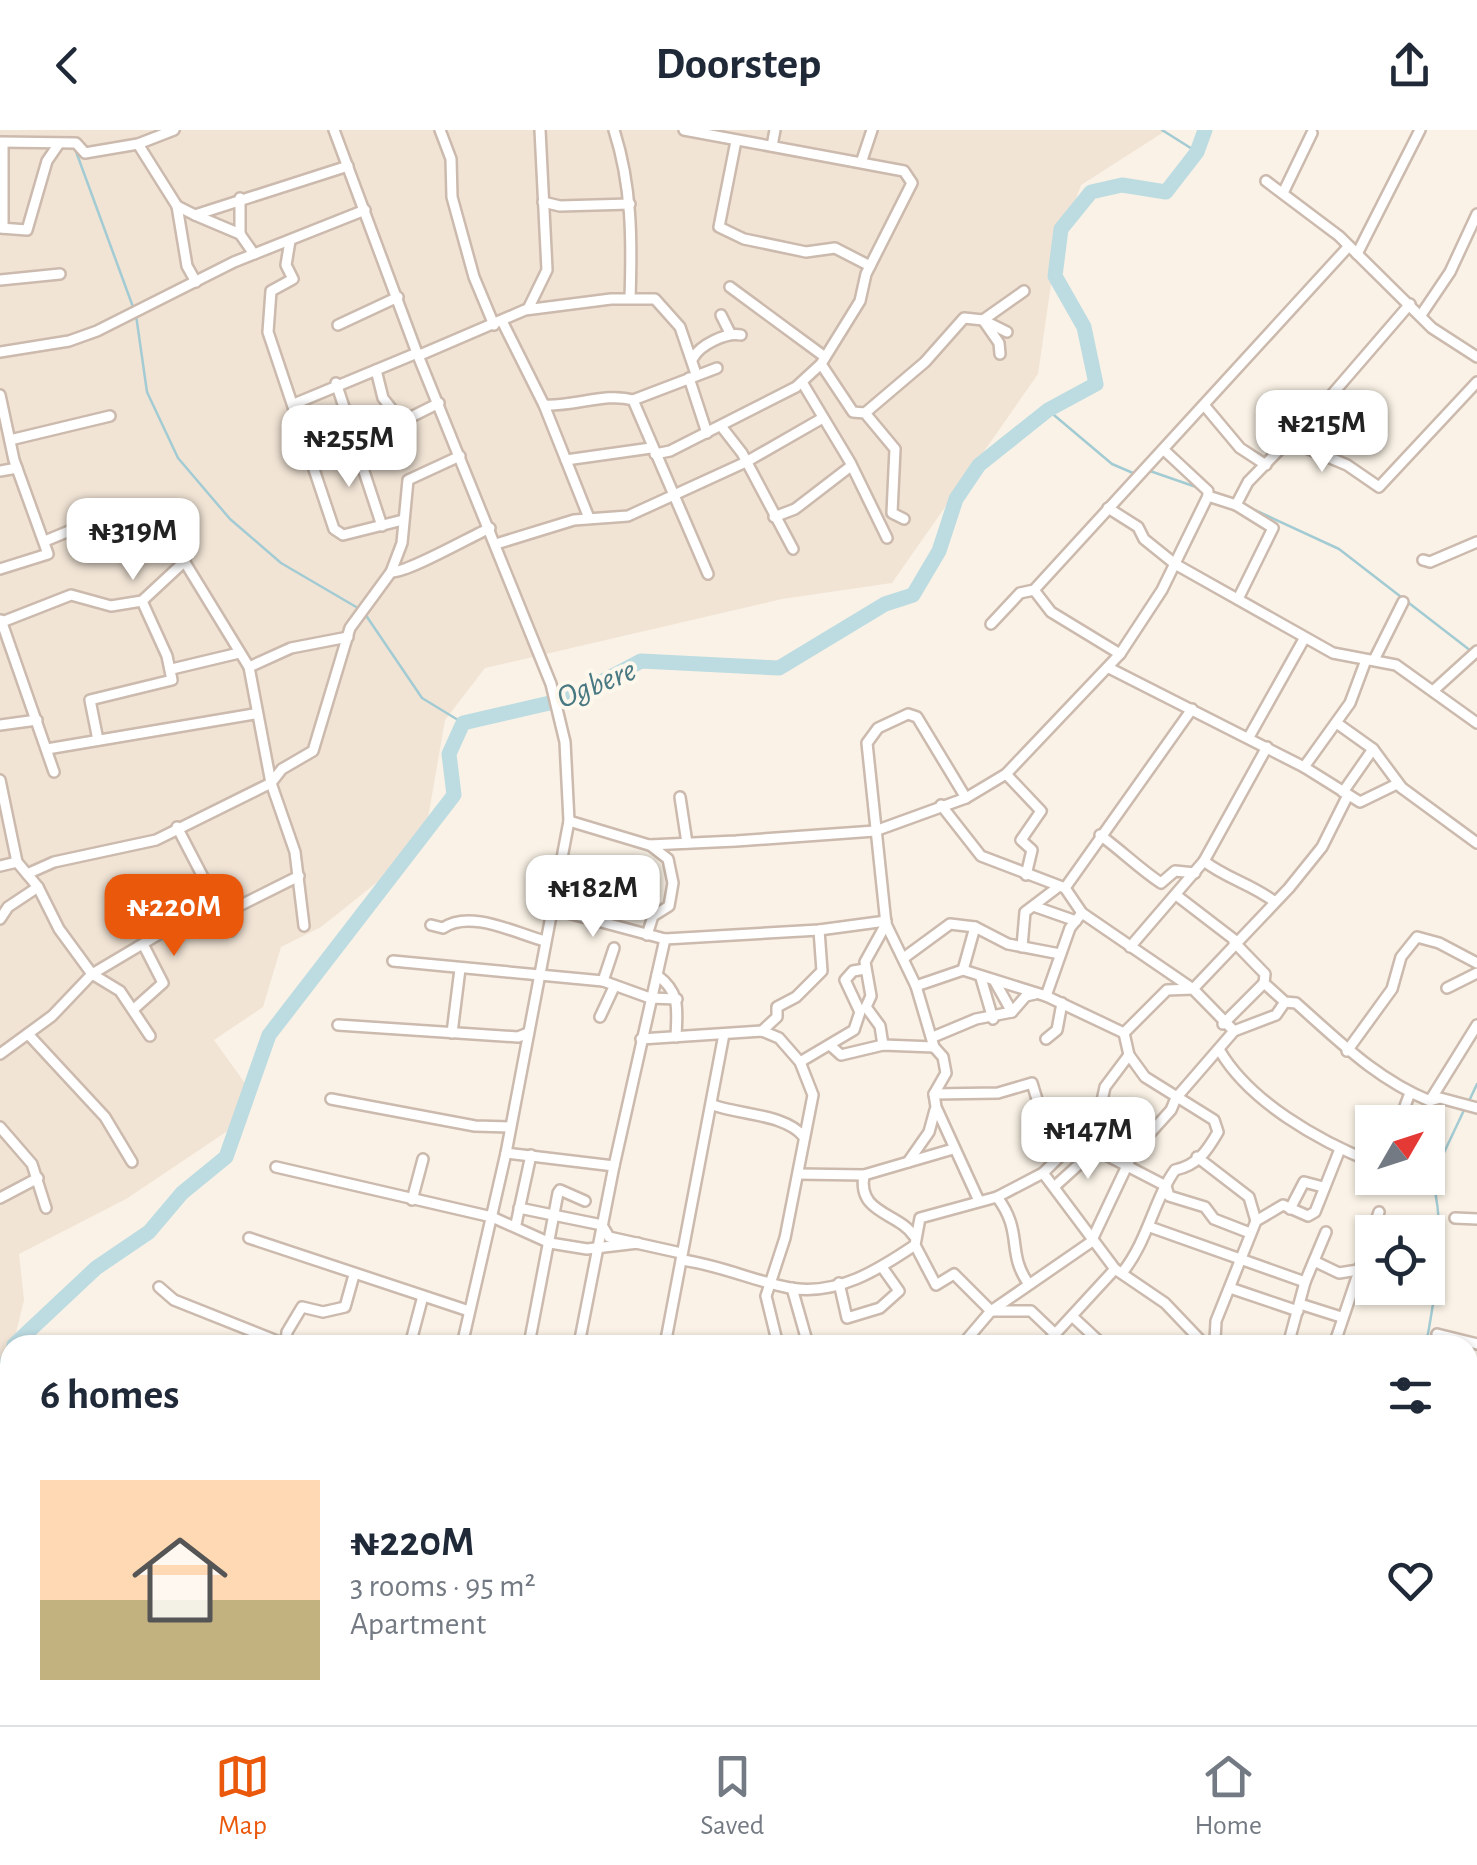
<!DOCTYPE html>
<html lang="en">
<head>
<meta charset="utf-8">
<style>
	body { margin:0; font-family:"Alegreya Sans",sans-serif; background:#f6f6f7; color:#1f2937; height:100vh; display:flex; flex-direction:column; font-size:38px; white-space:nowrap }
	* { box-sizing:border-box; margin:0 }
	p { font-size:32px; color:#747a83 }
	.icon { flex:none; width:55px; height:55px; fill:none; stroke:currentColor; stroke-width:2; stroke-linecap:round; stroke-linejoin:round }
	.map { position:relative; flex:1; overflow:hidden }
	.sheet { position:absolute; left:0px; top:1205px; width:1478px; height:390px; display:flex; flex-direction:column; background:#fff; border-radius:30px 30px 0 0; box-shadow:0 2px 8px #0004 }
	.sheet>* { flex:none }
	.needle { width:65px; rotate:51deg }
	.tools { position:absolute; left:1355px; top:975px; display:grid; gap:20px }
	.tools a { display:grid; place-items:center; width:90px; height:90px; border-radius:0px; background:#fff; box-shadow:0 2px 8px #0004; font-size:50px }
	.price { position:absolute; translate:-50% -85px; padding:0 22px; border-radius:20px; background:#fff; color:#222; font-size:32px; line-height:65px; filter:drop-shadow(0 2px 5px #0008) }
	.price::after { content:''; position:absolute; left:50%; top:60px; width:30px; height:22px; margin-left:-15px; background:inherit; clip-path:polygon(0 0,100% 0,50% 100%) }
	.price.current { background:#ea580c; color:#fff }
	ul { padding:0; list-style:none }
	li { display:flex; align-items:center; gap:30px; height:250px; padding:0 40px }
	li span { display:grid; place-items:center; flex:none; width:280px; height:200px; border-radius:0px; color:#555 }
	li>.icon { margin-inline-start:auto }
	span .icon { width:120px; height:120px; fill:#fffc; stroke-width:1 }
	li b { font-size:42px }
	h2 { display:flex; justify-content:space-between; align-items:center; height:120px; padding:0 40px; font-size:42px }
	header { display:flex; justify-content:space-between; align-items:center; height:130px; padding:0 40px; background:#fff; font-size:45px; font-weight:600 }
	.menu { display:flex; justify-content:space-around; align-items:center; height:140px; border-top:2px solid #e0e1e3; background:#fff; font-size:28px; color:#747a83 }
	.menu a { display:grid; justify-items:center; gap:5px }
	.menu .current { color:#ea580c }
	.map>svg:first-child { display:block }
</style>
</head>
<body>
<header><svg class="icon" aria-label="back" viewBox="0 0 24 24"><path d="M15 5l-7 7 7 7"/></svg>Doorstep<svg class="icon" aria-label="share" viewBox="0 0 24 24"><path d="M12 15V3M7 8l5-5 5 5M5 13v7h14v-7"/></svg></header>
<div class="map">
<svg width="1477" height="1595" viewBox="0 0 1477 1595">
	<rect width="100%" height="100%" fill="#faf2e6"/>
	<path fill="#f1e4d5" d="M 0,0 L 1167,0 L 1081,55 L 1055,127 L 1038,244 L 892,453 L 782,469 L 485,538 L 445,590 L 427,694 L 380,750 L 321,797 L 281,817 L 263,877 L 214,910 L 252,963 L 244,990 L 126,1069 L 19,1124 L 24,1170 L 0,1268 Z"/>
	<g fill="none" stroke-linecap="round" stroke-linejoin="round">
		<g stroke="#a3cbd3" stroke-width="2.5">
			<path d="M 1162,0 L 1197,22"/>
			<path d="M 74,16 L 133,177"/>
			<path d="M 136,185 L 147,262 L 178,328 L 230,389 L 281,433 L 363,481 L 422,568 L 463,593"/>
			<path d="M 1048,280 L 1112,334 L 1133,343"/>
			<path d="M 1150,341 L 1199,358"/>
			<path d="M 1244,375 L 1339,419 L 1471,521"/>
			<path d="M 1469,971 L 1477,954"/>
			<path d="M 1426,1215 C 1436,1159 1447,1104 1432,1048 L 1465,978"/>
			<path d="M 1468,1405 L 1474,1433"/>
			<path d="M 1475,1441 L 1477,1453"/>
			<path d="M 1468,1551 L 1477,1504"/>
			<path d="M 1458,1595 L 1460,1585"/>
		</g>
		<g stroke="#bcdce2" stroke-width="15">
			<path d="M 14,1215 L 96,1138 L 149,1102 L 182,1063 L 226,1027 L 269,905 L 454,665 L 449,624 L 463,593 L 571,568 L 641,531 L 779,538 L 885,474 L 913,465 L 939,421 L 956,369 L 979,335 L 1048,280 L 1096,254 L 1084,197 L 1055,146 L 1061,99 L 1091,62 L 1122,55 L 1166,62 L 1197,22 L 1205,0"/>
			<path d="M 0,1286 L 1,1245 L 10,1225"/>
		</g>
		<defs>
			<g id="minor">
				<path d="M 334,0 L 417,223 L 551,554 L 565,612 L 569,691 L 506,1023 L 614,1036 L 580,1209 L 596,1215"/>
				<path d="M 440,0 L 451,29 L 452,67 L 474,147 L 494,195"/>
				<path d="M 614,0 C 632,56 632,110 630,168"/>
				<path d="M 736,11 L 719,97 L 744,109 L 806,122 L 835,118 L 870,136"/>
				<path d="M 0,12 L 76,13 L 85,23 L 138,14 L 174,0"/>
				<path d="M 3,13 L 3,98"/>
				<path d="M 138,14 L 177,76 L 187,136 L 196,152"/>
				<path d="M 772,16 L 775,0"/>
				<path d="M 862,30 L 872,0"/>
				<path d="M 1266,51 L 1339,106 L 1432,198 L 1477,227"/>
				<path d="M 1283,63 L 1312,3"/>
				<path d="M 543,72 L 560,76 L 630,74"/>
				<path d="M 177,76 L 195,85 L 348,36"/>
				<path d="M 195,85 L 240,104 L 254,124"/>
				<path d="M 0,98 L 27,100 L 47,31 L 58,15"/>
				<path d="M 240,104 L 240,68"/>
				<path d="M 290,111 L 286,135 L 293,149 L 271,161 L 268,202 L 334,399 L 343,405 L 403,390"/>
				<path d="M 1357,124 L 1420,0"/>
				<path d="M 0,150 L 60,144"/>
				<path d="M 730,157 L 825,227"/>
				<path d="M 528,179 L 547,140 L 540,0"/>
				<path d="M 721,185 L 730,203"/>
				<path d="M 1421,185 L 1450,142 L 1477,84"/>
				<path d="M 502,191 L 544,275 L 589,388"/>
				<path d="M 338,195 L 398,167"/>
				<path d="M 0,222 L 69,211 L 97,201 L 234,132 L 365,80"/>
				<path d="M 1000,224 L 999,213 L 983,190 L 1024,161"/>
				<path d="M 420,225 L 525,180 L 611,169 L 655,169 L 680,197 L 696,244"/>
				<path d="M 693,228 C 700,215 726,202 741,205"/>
				<path d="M 821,234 L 853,282 L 865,283 L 895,319 L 892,383 L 904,389"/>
				<path d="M 376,240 L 383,268 L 395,283 L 397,296"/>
				<path d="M 689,248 L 707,303"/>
				<path d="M 802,252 L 850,332 L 887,408"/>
				<path d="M 336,253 L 356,313"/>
				<path d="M 0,265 L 14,330 L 48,424 L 0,439"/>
				<path d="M 633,270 L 717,238"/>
				<path d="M 294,274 L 417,223"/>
				<path d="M 544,275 C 573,277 606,262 633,270 L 708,444"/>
				<path d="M 1204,275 L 1240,318 L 1266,335"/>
				<path d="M 865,283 L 925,232 L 964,188 L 983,190 L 1007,202"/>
				<path d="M 721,296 L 742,323 L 793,419"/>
				<path d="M 1293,307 L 1304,317 L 1347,335 L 1379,357 L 1477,252"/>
				<path d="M 10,310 L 110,286"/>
				<path d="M 1164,320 L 1208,361 L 1208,366 L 1236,375 L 1273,398 L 1238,469"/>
				<path d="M 655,324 L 670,321 L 796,257 L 821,234 L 860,171 L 866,144 L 912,53 L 904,41 L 684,0"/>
				<path d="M 566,330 L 651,318"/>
				<path d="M 0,341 L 17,338"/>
				<path d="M 1236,375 L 1248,352 L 1322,276 L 1410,174"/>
				<path d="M 156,376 L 176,407 L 178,421 L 249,537 L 271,653 L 295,722 L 304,796"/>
				<path d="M 1108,378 L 1138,397 L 1144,409 L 1175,434 L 1333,523 L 1396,535 L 1477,593"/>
				<path d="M 774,387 L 795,379 L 851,336"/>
				<path d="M 382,396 L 355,314 L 396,300 L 411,287 L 439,273"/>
				<path d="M 45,411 L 103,387"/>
				<path d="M 496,414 L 574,390 L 628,386 L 746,332 L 821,289"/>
				<path d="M 1423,430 L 1430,432 L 1477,412"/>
				<path d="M 391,442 C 405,444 470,407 490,398"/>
				<path d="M 1034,460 L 1051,482 L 1120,524"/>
				<path d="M 1,490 L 54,642"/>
				<path d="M 2,492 L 71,465 L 111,476 L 142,471 L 185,431"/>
				<path d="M 991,494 L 1020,463 L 1034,460 L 1349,116"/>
				<path d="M 1374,530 L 1403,472"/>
				<path d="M 249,537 L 291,518 L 348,507"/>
				<path d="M 1109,538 L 1304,637 L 1360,672 L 1397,654 L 1402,658"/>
				<path d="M 172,539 L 239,523"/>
				<path d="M 1434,560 L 1477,521"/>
				<path d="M 1338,594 L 1373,619 L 1402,658 L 1477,713"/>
				<path d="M 0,595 L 37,590"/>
				<path d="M 1249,607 L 1304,509"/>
				<path d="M 98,610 L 90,570 L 172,550 L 167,526 L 142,471"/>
				<path d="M 47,619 L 254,584"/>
				<path d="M 1304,637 L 1350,573 L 1366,530"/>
				<path d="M 1006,644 L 1041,681 L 1021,710 L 1032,720 L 1026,745"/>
				<path d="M 0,650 L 17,732 L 38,757 L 59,799 L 92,844 L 120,861 L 150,906"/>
				<path d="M 1343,662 L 1373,619"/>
				<path d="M 680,667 L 687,713"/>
				<path d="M 966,668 L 917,587 L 908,584 L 878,598 L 867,613 L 886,794 L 916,856 L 934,917 L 943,927 L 946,943 L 934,964 L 936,977 L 979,1071"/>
				<path d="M 941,675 L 981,726 L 1065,758 L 1082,783 L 1193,859 L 1234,901"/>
				<path d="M 569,691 L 649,715 L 736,711 L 875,701 L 966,668 L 1006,644 L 1120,524 L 1162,460 L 1208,366"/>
				<path d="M 177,697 L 231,801"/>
				<path d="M 1100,705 C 1123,722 1140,739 1161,753 L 1175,741 L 1195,743"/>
				<path d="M 1204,731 C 1225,748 1252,754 1275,772"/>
				<path d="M 0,736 L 17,732"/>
				<path d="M 27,744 L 54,732 L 156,710 L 271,653 L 282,639 L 313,621 L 350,498 L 391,442 L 402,413 L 408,350 L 460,326"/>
				<path d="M 1065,758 L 1192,579"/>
				<path d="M 1176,765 L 1236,811"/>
				<path d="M 1036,777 L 1076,791"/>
				<path d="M 549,778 L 665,809 L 819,800 L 886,791"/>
				<path d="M 225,783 L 299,746"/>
				<path d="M 0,789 L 8,777 L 38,757"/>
				<path d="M 431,795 L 443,798 C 470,779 515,803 545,811"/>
				<path d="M 647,805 L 653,786 L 669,776 L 673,753 L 668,729 L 650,715"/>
				<path d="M 1234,812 L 1265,844 L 1264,853 L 1285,872 L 1296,873 C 1339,911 1376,949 1430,971 L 1440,968 L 1477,978"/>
				<path d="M 1022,817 L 1025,782 L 1058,757"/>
				<path d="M 1130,817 L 1204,731 L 1267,617"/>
				<path d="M 905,827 L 950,794 L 975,797 L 1008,814 L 1060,824"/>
				<path d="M 393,831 L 603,851 L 650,868 L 677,869"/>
				<path d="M 963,840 L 975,797"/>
				<path d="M 657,845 C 681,863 677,879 676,907"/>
				<path d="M 981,848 L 993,889"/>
				<path d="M 994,850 L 1012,882"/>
				<path d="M 603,851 L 614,818"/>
				<path d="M 916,856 L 963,840 L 1046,866 L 1124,903"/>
				<path d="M 1447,858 L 1477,843"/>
				<path d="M 1046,866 L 1070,798 L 1082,783"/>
				<path d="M 135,878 L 163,853 L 143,814"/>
				<path d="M 600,887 L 614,857"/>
				<path d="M 1223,894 L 1264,853"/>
				<path d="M 338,895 L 518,907 L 528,903"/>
				<path d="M 762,901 L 777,887 L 777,877 L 796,867 L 822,841 L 819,800"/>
				<path d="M 452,903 L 460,839"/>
				<path d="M 28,904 L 105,987 L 132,1032"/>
				<path d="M 933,907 L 976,889 L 1012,882 L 1026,866 L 1035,864"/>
				<path d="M 641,909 L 762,901 L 779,908 L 800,932 L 813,965 L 785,1108 L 766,1166 L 778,1215"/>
				<path d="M 1046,909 L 1057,900 L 1062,873"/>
				<path d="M 883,915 L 880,896 L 866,877 L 871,866 L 865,832 L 886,794"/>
				<path d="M 831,916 L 841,925 L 883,915 L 934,917"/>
				<path d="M 1220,921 C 1250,972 1319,1011 1372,1032"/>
				<path d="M 1347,921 L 1392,859 L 1401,827 L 1417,807 L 1439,813 L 1477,833"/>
				<path d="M 0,924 L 52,886 L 92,844 L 161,803 L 212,763"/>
				<path d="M 800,932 L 854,900 L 860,882 L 845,850 L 853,841 L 865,839"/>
				<path d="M 934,964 L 998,963 L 1032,953 L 1047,1002 L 1070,1014"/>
				<path d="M 331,969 L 475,996 L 510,997"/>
				<path d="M 1431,969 L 1477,895"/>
				<path d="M 713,975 C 740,985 786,984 804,1007"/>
				<path d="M 1399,992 L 1410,963"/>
				<path d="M 0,997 L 32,1034 L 46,1078"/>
				<path d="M 1075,1009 L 1164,1055"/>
				<path d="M 1197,1027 L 1249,1067 L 1256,1091"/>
				<path d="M 908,1032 L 929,1002 L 935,980"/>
				<path d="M 614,1036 L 665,809"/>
				<path d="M 276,1037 L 492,1087 L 550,1113 L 587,1119 L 638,1113"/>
				<path d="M 1043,1043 L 1115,1139 L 1165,1173 L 1205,1215"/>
				<path d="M 798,1044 L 864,1045 L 953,1019"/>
				<path d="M 864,1045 C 857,1084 898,1082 914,1106"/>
				<path d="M 1411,1048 L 1431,1056"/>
				<path d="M 1166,1056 L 1169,1066 L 1205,1077 L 1214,1089 L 1250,1103"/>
				<path d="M 1054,1057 L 1096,1019"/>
				<path d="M 997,1067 C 1024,1103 1006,1121 1028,1153"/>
				<path d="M 0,1068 L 38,1048"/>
				<path d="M 412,1070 L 423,1029"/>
				<path d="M 519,1078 L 602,1095 L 609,1107 L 681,1123"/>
				<path d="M 1290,1079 L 1304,1052 L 1323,1057"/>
				<path d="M 1455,1088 L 1477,1089"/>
				<path d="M 516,1094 L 531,1025"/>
				<path d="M 1150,1097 L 1305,1152"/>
				<path d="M 249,1108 L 469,1181"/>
				<path d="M 682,1130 C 720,1135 753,1151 790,1158 C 837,1166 878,1140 915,1115"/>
				<path d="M 1314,1131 L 1339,1143 L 1358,1140"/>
				<path d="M 1122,1143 C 1148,1111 1154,1069 1175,1040 C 1198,1035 1207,1021 1218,1002 L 1214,990 L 1145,947 L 1129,925 L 1124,903 L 1167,860 L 1193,859 L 1289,758 L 1322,717 L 1348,665"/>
				<path d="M 839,1153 L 847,1188 L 880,1178 L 899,1161 L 882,1137"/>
				<path d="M 159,1157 L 174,1170 L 287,1215"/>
				<path d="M 792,1158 L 807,1211"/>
				<path d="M 1230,1158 L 1298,1181"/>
				<path d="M 1300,1174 L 1341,1187"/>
				<path d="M 1073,1187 L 1103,1215"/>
				<path d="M 1054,1203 L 1031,1181 L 991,1181 L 954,1144 L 936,1155 L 915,1115 L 920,1088 L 997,1067 L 1043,1043 L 1098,989 L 1105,957 L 1129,925"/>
				<path d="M 1437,1204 L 1477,1214"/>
				<path d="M 530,1209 L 558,1063 L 560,1060 L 585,1071"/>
				<path d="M 286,1214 L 287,1202 L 302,1177 L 323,1182 L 345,1177 L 354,1145"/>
				<path d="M 410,1215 L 423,1166"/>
				<path d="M 462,1215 L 506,1023"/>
				<path d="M 665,1215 L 724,904"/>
				<path d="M 962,1215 L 991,1181 L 1091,1112 L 1134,1021 L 1171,980 L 1176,968 L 1234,901 L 1276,885 L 1285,872"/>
				<path d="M 1045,1215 L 1115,1139"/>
				<path d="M 1200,1215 L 1215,1210 L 1216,1191 L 1256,1091 L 1283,1075 L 1308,1086 L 1315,1082 L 1340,1019"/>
				<path d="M 1288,1215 L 1305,1152 L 1326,1102"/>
				<path d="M 1334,1215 L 1379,1082"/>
				<path d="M 1468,1435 L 1477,1435"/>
				<path d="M 0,1497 L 10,1497"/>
				<path d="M 1125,1585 L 1128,1595"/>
				<path d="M 1313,1585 L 1317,1595"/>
				<path d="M 1386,1585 L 1386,1595"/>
				<path d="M 26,1595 L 391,1588"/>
				<path d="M 511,1595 L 513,1585"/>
				<path d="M 705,1595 L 708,1585"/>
				<path d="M 903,1595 L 906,1585"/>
				<path d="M 1150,1595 L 1172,1585"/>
				<path d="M 1239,1595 L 1252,1585"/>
			</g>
		</defs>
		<use href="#minor" stroke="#cbbaad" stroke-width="14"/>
		<use href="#minor" stroke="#fff" stroke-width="9"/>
	</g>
	<g text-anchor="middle" stroke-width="8" stroke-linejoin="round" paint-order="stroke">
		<g font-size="32" font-style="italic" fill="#487983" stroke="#fdf7ec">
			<text transform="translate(596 553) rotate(-22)" y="11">Ogbere</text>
		</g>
	</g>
</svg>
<div class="tools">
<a><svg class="needle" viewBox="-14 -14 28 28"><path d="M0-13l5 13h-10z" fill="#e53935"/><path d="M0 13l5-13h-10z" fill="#747a83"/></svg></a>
<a><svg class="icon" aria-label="locate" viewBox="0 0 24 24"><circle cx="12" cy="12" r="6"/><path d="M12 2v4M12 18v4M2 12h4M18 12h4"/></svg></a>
</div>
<b class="price" style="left:1322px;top:345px">₦215M</b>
<b class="price" style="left:349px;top:360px">₦255M</b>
<b class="price" style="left:133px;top:453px">₦319M</b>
<b class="price" style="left:593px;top:810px">₦182M</b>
<b class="price current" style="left:174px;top:829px">₦220M</b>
<b class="price" style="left:1088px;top:1052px">₦147M</b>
<section class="sheet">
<h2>6 homes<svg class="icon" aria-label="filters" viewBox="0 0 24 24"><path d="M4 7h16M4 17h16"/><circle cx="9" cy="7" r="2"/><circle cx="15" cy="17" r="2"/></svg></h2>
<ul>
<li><span style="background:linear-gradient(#ffd9b3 60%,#c2b280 0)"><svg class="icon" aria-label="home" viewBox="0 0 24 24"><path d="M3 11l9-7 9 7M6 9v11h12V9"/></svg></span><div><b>₦220M</b><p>3 rooms · 95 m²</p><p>Apartment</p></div><svg class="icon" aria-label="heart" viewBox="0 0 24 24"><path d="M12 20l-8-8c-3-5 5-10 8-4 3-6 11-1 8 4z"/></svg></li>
</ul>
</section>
</div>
<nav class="menu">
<a class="current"><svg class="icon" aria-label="map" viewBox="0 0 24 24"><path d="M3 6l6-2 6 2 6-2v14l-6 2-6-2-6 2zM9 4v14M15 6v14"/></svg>Map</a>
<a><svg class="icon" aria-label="saved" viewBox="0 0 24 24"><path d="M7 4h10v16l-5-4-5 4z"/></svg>Saved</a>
<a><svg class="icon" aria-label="home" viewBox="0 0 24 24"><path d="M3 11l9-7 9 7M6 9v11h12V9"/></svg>Home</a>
</nav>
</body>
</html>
